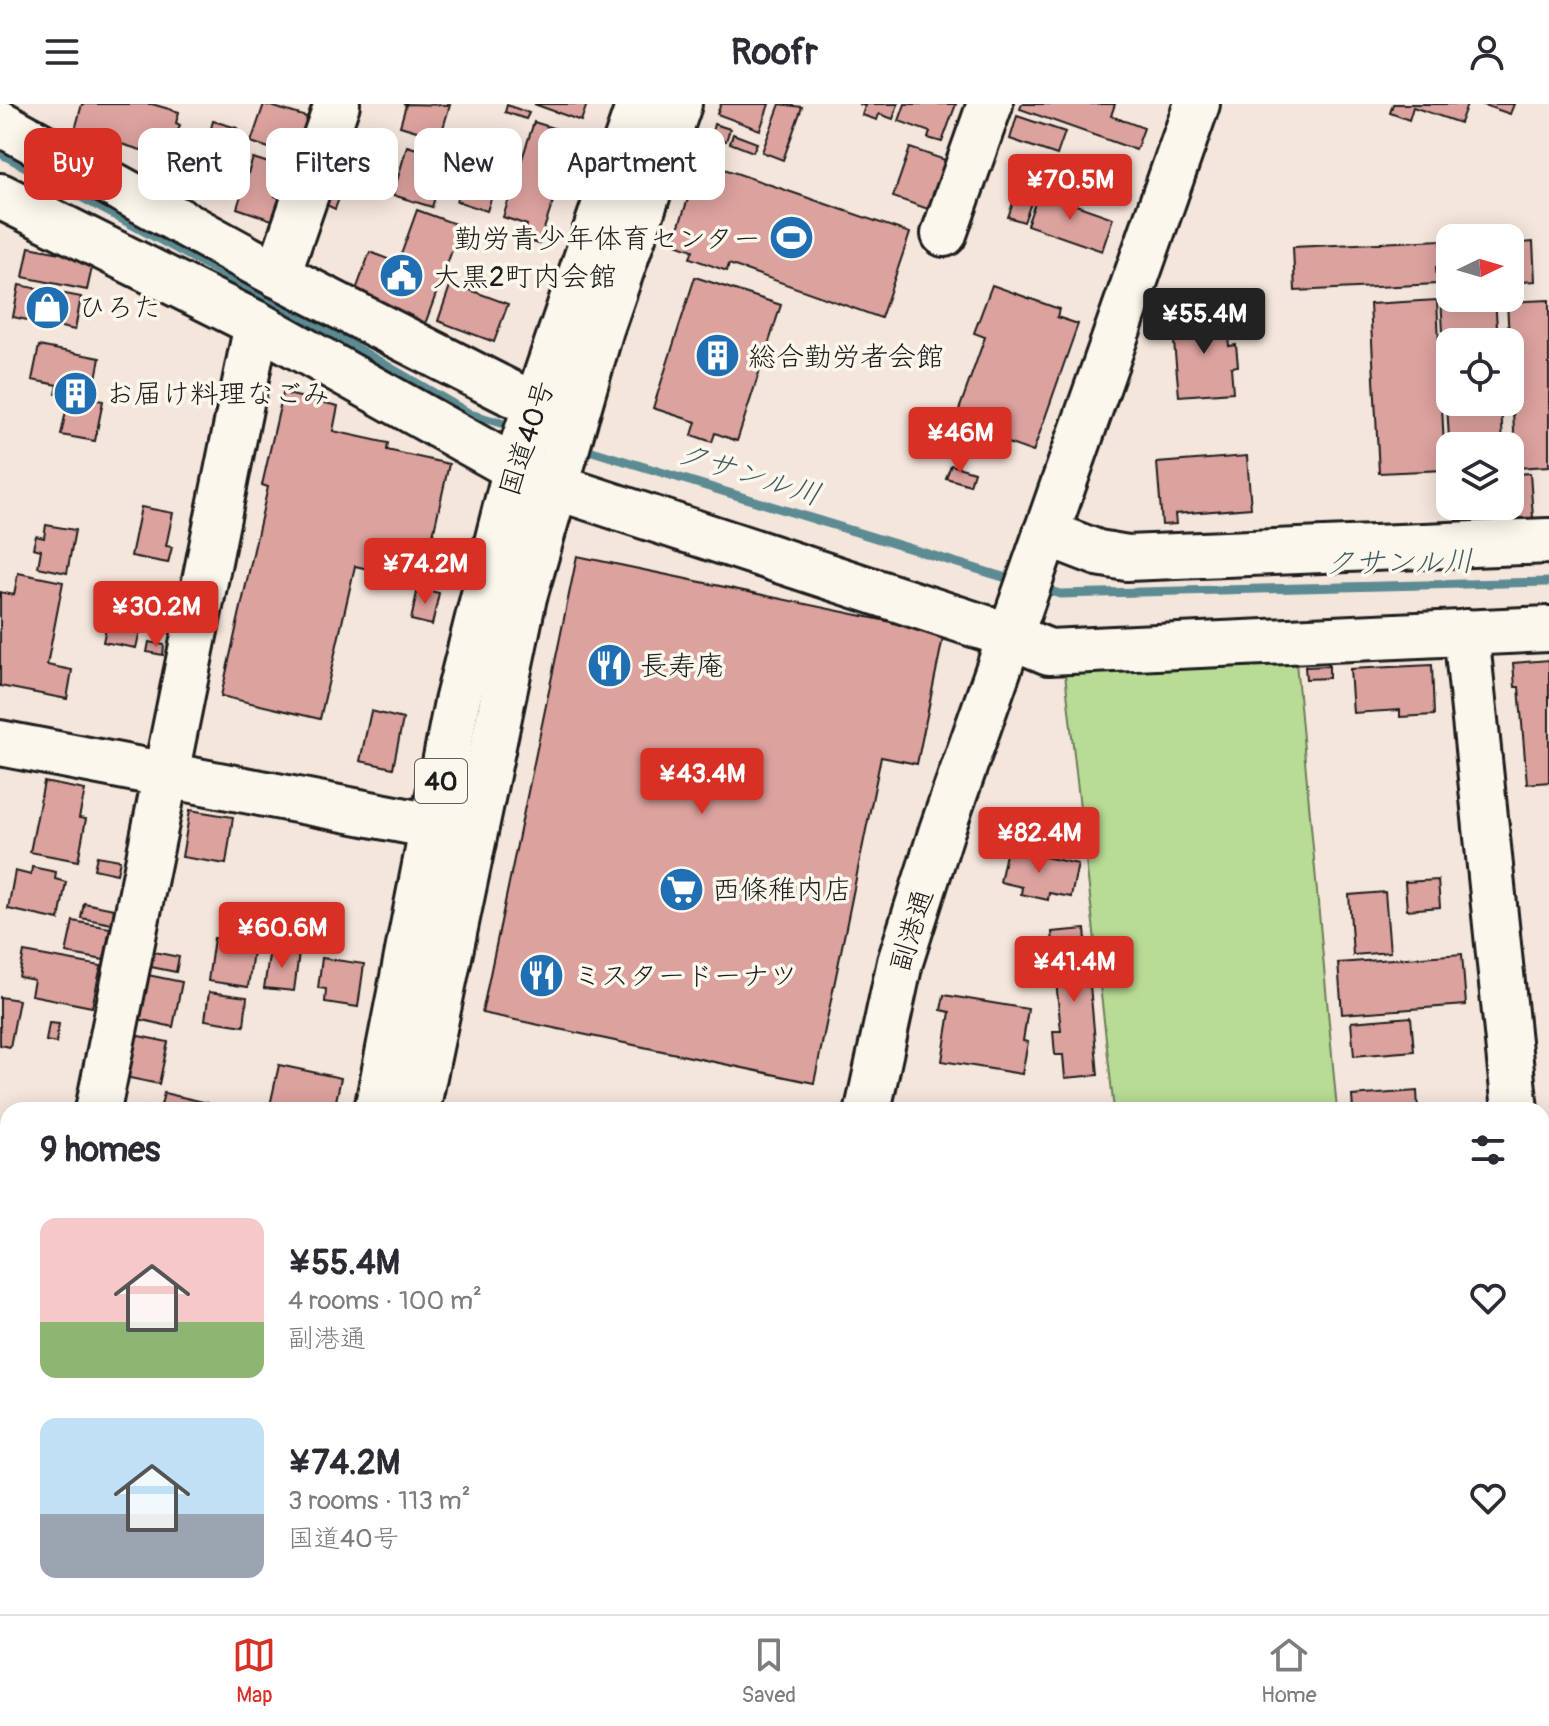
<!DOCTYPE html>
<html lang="en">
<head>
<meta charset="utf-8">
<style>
	body { margin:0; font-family:Pangolin,"Klee One",sans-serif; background:#f2f2f3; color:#2b2b33; height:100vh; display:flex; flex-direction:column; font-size:30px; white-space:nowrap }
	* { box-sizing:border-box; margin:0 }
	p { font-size:26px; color:#7c7c81 }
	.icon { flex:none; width:44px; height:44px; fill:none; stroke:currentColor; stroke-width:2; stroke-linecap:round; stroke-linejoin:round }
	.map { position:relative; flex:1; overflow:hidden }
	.side { position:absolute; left:0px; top:998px; width:1550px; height:512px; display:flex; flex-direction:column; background:#fff; border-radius:24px 24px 0 0; box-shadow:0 4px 20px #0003 }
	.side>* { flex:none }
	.hud { position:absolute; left:24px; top:24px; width:800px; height:72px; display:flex; gap:16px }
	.needle { width:52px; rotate:85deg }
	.controls { position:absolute; left:1436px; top:120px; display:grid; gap:16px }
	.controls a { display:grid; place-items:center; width:88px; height:88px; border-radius:16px; background:#fff; box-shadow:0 4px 20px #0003; font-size:40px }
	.price { position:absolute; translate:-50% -68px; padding:0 18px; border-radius:8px; background:#d93025; color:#fff; font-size:26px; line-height:52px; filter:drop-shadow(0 2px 4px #0008) }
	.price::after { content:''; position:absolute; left:50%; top:48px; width:24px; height:18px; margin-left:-12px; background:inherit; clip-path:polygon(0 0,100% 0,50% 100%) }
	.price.current { background:#222; color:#fff }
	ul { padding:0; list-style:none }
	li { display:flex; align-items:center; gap:24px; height:200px; padding:0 40px }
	li span { display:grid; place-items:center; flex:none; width:224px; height:160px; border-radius:16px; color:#555 }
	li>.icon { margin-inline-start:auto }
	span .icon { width:96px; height:96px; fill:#fffc; stroke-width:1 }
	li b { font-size:34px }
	h2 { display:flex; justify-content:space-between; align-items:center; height:96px; padding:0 40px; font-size:34px }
	.chip { padding:0 28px; border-radius:16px; background:#fff; box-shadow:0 4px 20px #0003; font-size:28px; line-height:72px }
	.chip.current { background:#d93025; color:#fff }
	header { display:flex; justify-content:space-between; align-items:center; height:104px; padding:0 40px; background:#fff; font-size:36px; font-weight:700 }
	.tabs { display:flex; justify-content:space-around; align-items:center; height:112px; border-top:2px solid #e1e1e2; background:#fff; font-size:22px; color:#7c7c81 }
	.tabs a { display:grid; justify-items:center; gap:4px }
	.tabs .current { color:#d93025 }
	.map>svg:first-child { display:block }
</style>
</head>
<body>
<header><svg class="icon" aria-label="menu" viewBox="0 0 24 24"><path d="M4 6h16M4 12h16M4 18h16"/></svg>Roofr<svg class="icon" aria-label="person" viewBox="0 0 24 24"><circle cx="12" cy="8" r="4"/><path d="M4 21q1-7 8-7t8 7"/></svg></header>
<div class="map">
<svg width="1549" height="1510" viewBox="0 0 1549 1510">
	<rect width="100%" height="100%" fill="#f5e6dc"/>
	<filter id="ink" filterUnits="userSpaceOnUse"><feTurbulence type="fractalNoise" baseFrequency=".0125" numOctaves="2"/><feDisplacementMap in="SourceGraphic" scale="16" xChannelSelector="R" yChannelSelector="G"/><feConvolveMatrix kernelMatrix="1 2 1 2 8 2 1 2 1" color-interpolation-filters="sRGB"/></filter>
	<g filter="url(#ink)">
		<g fill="#b8dc96" stroke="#6a7c59" stroke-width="2">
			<path d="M 1296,558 L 1337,1006 L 1114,1006 L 1065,570 Z"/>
			<path d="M 1220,1502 L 1398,1502 L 1410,1510 L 1220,1510 Z"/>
		</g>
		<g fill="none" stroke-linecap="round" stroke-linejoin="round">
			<g stroke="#5c8b93" stroke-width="9">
				<path d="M 0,49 L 306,215 L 470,310 L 515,323"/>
				<path d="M 579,343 L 1016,477"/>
				<path d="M 1038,483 L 1060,490 L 1549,478"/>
			</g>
		</g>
		<g fill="#dca29e" stroke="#1c1c1c" stroke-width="2">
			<path d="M 82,0 L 152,0 L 179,8 L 176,19 L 180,21 L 174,39 L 159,34 L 154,50 L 75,26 Z"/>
			<path d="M 264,0 L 313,15 L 299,54 L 251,38 Z"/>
			<path d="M 403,0 L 450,1 L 440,34 L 400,22 L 406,1 Z"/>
			<path d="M 534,0 L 587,0 L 581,17 Z"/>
			<path d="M 721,0 L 769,0 L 760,26 L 717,10 Z"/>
			<path d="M 780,0 L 802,3 L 783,56 L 762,48 Z"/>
			<path d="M 859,0 L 898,0 L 893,15 L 879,10 L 877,16 L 862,11 L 865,2 Z"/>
			<path d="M 905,0 L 956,0 L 942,38 L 928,34 L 930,28 L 899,17 Z"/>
			<path d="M 1022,0 L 1115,0 L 1111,12 L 1144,24 L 1136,46 L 1020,5 Z"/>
			<path d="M 1393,0 L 1467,0 L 1460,19 L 1413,3 L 1409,16 L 1390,9 Z"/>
			<path d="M 1481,0 L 1514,0 L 1510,10 Z"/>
			<path d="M 507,1 L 529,9 L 526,15 L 505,8 Z"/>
			<path d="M 1017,12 L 1065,28 L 1057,51 L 1010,35 Z"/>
			<path d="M 213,17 L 237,24 L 221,83 L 207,79 L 206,85 L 186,80 L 194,50 L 203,53 Z"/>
			<path d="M 534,18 L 575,31 L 539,140 L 523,135 L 527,121 L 503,113 Z"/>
			<path d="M 714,20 L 730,25 L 726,37 L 711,32 Z"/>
			<path d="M 733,30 L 757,39 L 753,48 L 730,39 Z"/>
			<path d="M 343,36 L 384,48 L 381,57 L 386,58 L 380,81 L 373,79 L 372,84 L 332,72 Z"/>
			<path d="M 407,42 L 447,54 L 432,103 L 393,91 Z"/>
			<path d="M 910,44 L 951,58 L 934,107 L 893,93 Z"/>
			<path d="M 464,53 L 501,65 L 487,107 L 456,97 L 460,87 L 453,85 Z"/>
			<path d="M 253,54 L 284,64 L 275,92 L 280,94 L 272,116 L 237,104 Z"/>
			<path d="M 701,57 L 910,129 L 881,214 L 729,160 L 727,167 L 690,154 L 693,146 L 673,139 Z"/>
			<path d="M 1019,82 L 1035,88 L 1024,118 L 1008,113 Z"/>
			<path d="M 328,84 L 341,89 L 335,105 L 322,99 Z"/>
			<path d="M 1039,88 L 1113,114 L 1102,147 L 1027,121 Z"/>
			<path d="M 417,106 L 461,122 L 425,220 L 363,197 L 366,189 L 356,186 L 370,148 L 398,159 Z"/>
			<path d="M 1441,136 L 1442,163 L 1436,163 L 1437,180 L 1295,187 L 1293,143 Z"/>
			<path d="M 1533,138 L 1535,177 L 1510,179 L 1510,140 Z"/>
			<path d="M 29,143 L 76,152 L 76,156 L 93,159 L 87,186 L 23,173 Z"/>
			<path d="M 695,173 L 781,201 L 737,337 L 715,329 L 712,338 L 692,331 L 696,318 L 653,304 Z"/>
			<path d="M 451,179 L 508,200 L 494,238 L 438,217 Z"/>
			<path d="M 19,181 L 81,193 L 75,226 L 13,213 Z"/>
			<path d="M 992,181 L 1059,205 L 1057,213 L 1078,220 L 1033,348 L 954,320 L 985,233 L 974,229 Z"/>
			<path d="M 1441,193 L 1495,194 L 1498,238 L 1450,238 L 1450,298 L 1501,298 L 1503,342 L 1450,342 L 1450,353 Z"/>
			<path d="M 1437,196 L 1445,366 L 1379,369 L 1370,200 Z"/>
			<path d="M 1549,196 L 1549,362 L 1516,364 L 1507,198 Z"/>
			<path d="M 1226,212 L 1229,242 L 1236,241 L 1238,262 L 1231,263 L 1233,288 L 1179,292 L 1172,217 Z"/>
			<path d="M 39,242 L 100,254 L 92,295 L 103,297 L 95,337 L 61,331 L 69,292 L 56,290 L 58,281 L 32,276 Z"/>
			<path d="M 283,289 L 338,302 L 333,327 L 388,339 L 387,346 L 449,360 L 428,453 L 404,448 L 399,472 L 355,462 L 320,615 L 221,592 L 268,383 L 262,381 Z"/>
			<path d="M 1247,352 L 1251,404 L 1175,410 L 1176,420 L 1162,421 L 1157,359 Z"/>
			<path d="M 951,361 L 974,368 L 970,381 L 946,374 Z"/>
			<path d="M 1530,369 L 1533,414 L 1519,415 L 1516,370 Z"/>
			<path d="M 141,403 L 173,409 L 166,442 L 172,443 L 168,459 L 131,452 Z"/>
			<path d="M 46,421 L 75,426 L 67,469 L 38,463 L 41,446 L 33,444 L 36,432 L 44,434 Z"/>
			<path d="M 577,452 L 944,529 L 917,660 L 881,653 L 814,979 L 482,909 Z"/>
			<path d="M 18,469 L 63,478 L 47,561 L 72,566 L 67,595 L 0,582 L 0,488 L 14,491 Z"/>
			<path d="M 418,484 L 439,489 L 432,521 L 411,516 Z"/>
			<path d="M 113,490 L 156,499 L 150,525 L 141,523 L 136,544 L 103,538 Z"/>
			<path d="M 149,538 L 164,541 L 163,551 L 147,548 Z"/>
			<path d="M 1549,556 L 1549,678 L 1527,680 L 1519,583 L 1515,583 L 1513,559 Z"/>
			<path d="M 1432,561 L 1434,611 L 1400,613 L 1400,606 L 1353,609 L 1350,565 Z"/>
			<path d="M 1329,562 L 1329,574 L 1306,575 L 1305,563 Z"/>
			<path d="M 371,607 L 403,615 L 393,664 L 360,657 Z"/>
			<path d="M 44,678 L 85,686 L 79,714 L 86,715 L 78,757 L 30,748 Z"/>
			<path d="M 190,706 L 233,713 L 226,760 L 182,753 Z"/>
			<path d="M 1007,745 L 1078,760 L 1071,793 L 1049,789 L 1048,796 L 1021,790 L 1022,783 L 1000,778 Z"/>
			<path d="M 97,752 L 120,756 L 117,770 L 94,765 Z"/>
			<path d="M 32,763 L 56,768 L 55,775 L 66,778 L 59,816 L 8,805 L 15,767 L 31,771 Z"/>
			<path d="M 1438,776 L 1440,803 L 1407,806 L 1405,778 Z"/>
			<path d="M 1385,788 L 1390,848 L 1353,851 L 1349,791 Z"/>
			<path d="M 84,799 L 114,805 L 112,820 L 81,814 Z"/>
			<path d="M 73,817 L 110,824 L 104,856 L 66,849 Z"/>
			<path d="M 1085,825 L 1098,971 L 1065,974 L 1063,951 L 1055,951 L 1053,927 L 1061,927 L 1056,877 L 1050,878 L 1047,853 L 1054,853 L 1052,828 Z"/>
			<path d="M 214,834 L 254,840 L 248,883 L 208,877 Z"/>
			<path d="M 270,845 L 299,849 L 294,887 L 264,884 Z"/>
			<path d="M 149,847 L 179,853 L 176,868 L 146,862 Z"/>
			<path d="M 24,848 L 101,862 L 92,903 L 31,891 L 34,876 L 19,873 Z"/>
			<path d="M 1462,850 L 1466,901 L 1342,910 L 1338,859 Z"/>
			<path d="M 322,854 L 364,860 L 358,903 L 325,898 L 326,885 L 318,884 Z"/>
			<path d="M 143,870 L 182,878 L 173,923 L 134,914 Z"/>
			<path d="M 209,888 L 247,893 L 244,922 L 205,916 Z"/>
			<path d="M 944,891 L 1028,905 L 1023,937 L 1028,938 L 1022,970 L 942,957 L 950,908 L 941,906 Z"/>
			<path d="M 0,893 L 19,896 L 10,943 L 0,941 Z"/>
			<path d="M 1411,913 L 1414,947 L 1354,952 L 1351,918 Z"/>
			<path d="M 49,919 L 59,920 L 56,939 L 46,937 Z"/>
			<path d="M 134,931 L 168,938 L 159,980 L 125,973 Z"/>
			<path d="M 279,961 L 341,974 L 334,1006 L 269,1006 Z"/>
			<path d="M 1417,987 L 1418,1006 L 1353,1006 L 1352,992 Z"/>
			<path d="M 164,989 L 208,999 L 206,1006 L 150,1006 L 150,1003 L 160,1005 Z"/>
			<path d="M 1542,1311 L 1549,1311 L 1549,1357 L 1542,1358 Z"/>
			<path d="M 1549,1396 L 1549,1444 L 1542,1444 L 1542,1397 Z"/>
			<path d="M 42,1502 L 50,1502 L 90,1510 L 41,1510 Z"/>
			<path d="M 833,1502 L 940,1502 L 938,1510 L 832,1510 Z"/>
			<path d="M 1071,1502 L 1136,1502 L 1137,1509 L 1071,1510 Z"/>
		</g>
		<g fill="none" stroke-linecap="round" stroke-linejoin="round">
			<defs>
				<g id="minor">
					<path d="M 0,19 L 278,171 L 536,302 L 568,316"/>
					<path d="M 0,92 L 257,220 L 516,365 L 556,383 L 1010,532 L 1049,548 L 1549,525"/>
					<path d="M 944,130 L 990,0"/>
					<path d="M 278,171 L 337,0"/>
					<path d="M 1046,429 L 1098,449 L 1127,454 L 1549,437"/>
					<path d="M 1466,528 L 1515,1006"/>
					<path d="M 0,639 L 469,729"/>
					<path d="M 98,1006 L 257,220"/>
					<path d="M 868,1006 L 900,858 L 942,726 L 1197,0"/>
					<path d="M 0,1247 L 8,1249"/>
					<path d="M 1542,1265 L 1544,1280"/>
					<path d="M 0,1288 L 8,1290"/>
					<path d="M 0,1495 L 8,1456"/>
					<path d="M 778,1510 L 780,1502"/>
				</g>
				<g id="highway">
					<path d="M 377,1006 L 457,598 L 519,351 L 639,0"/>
					<path d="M 417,1006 L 524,493 L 601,225 L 679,0"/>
					<path d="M 275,1510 L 277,1502"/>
					<path d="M 317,1510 L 319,1502"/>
				</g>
			</defs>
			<use href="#minor" stroke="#1c1c1c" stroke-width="50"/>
			<use href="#highway" stroke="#1c1c1c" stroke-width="50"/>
			<use href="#minor" stroke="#fbf7ec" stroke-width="44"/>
			<use href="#highway" stroke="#fbf7ec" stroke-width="44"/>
		</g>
	</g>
	<defs>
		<symbol id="stadium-disc" viewBox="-11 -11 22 22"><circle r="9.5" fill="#1f6fb2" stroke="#fbf7ec"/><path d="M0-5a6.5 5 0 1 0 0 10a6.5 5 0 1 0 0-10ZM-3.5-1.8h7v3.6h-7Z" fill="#fff"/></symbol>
		<symbol id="civic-disc" viewBox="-11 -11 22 22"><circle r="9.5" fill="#1f6fb2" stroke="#fbf7ec"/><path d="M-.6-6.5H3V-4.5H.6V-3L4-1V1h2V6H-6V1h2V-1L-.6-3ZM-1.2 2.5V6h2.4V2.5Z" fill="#fff"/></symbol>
		<symbol id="shop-disc" viewBox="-11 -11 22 22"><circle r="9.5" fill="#1f6fb2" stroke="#fbf7ec"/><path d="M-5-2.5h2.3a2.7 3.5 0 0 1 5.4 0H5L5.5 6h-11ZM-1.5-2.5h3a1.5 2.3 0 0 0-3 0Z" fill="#fff"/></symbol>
		<symbol id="building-disc" viewBox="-11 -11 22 22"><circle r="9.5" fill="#1f6fb2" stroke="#fbf7ec"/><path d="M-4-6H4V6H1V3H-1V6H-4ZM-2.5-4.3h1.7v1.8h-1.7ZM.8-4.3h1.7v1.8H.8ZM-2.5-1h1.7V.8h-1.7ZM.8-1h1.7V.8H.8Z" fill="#fff"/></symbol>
		<symbol id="restaurant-disc" viewBox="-11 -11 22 22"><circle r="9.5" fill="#1f6fb2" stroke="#fbf7ec"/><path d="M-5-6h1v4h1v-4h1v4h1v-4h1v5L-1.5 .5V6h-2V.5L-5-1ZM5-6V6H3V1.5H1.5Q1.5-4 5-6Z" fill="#fff"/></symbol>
		<symbol id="supermarket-disc" viewBox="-11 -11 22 22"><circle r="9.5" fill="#1f6fb2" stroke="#fbf7ec"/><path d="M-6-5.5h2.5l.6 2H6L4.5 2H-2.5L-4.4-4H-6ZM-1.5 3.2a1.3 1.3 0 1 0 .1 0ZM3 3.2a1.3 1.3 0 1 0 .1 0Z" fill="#fff"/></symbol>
	</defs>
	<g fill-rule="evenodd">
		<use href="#stadium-disc" x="766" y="108" width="51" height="51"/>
		<use href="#civic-disc" x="376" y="146" width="51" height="51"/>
		<use href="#shop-disc" x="22" y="178" width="51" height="51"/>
		<use href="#building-disc" x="692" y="226" width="51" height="51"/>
		<use href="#building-disc" x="50" y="264" width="51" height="51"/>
		<use href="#restaurant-disc" x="584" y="536" width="51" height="51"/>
		<use href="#supermarket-disc" x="656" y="760" width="51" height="51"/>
		<use href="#restaurant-disc" x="516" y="846" width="51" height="51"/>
	</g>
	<g text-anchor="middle" stroke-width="7" stroke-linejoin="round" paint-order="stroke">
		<rect fill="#fbf7ec" stroke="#5f5e5a" stroke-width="2" x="415" y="655" width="52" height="44" rx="6"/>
		<g font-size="26" font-weight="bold" fill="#1c1c1c">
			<text x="441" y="686">40</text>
		</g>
		<g font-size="28" fill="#1c1c1c" stroke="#fbf7ec" text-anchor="start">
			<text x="761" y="144" text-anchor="end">勤労青少年体育センター</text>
			<text x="433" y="182">大黒2町内会館</text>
			<text x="78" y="213">ひろた</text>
			<text x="748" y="262">総合勤労者会館</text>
			<text x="106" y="299">お届け料理なごみ</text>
			<text x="640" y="571">長寿庵</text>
			<text x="712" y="795">西條稚内店</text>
			<text x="573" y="881">ミスタードーナツ</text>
		</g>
		<g font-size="28" fill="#1c1c1c" stroke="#fbf7ec">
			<text transform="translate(526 334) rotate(-72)" y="10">国道40号</text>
			<text transform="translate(911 826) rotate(-73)" y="10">副港通</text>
		</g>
		<g font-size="30" font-style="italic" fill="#415d62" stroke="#fbf7ec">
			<text transform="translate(749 370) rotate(17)" y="10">クサンル川</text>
			<text transform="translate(1399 458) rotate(-1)" y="10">クサンル川</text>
		</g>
	</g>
</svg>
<div class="controls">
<a><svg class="needle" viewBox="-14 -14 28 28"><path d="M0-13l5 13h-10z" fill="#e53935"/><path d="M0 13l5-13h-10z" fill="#7c7c81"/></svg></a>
<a><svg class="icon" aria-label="locate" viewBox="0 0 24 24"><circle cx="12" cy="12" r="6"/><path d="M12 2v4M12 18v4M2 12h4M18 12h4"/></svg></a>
<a><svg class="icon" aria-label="layers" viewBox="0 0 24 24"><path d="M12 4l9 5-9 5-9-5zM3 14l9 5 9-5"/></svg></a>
</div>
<b class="price" style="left:1070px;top:118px">¥70.5M</b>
<b class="price current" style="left:1204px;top:252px">¥55.4M</b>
<b class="price" style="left:960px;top:371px">¥46M</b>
<b class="price" style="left:425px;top:502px">¥74.2M</b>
<b class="price" style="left:156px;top:545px">¥30.2M</b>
<b class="price" style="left:702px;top:712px">¥43.4M</b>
<b class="price" style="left:1039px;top:771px">¥82.4M</b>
<b class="price" style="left:282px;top:866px">¥60.6M</b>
<b class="price" style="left:1074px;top:900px">¥41.4M</b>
<div class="hud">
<a class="chip current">Buy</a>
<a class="chip">Rent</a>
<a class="chip">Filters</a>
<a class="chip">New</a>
<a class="chip">Apartment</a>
</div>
<section class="side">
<h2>9 homes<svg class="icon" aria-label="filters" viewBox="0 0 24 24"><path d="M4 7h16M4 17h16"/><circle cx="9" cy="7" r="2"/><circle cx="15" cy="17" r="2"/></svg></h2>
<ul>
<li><span style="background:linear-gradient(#f6c9c9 65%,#8fb573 0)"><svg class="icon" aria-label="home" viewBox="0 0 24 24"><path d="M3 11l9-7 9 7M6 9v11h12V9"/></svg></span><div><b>¥55.4M</b><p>4 rooms · 100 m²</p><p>副港通</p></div><svg class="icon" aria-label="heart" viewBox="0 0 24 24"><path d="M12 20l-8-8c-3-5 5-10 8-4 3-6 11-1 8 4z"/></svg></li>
<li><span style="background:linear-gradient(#bfe0f5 60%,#9aa5b1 0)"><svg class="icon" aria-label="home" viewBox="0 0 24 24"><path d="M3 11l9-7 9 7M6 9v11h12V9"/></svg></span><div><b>¥74.2M</b><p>3 rooms · 113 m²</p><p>国道40号</p></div><svg class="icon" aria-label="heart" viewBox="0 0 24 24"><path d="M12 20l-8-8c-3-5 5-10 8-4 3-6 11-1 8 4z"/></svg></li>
</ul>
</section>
</div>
<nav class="tabs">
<a class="current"><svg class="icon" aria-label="map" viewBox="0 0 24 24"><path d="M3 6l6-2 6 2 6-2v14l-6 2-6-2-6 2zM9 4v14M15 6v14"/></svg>Map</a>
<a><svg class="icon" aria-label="saved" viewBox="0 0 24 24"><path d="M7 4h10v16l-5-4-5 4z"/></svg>Saved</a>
<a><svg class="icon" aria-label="home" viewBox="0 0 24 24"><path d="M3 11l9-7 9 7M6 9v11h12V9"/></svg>Home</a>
</nav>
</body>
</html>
